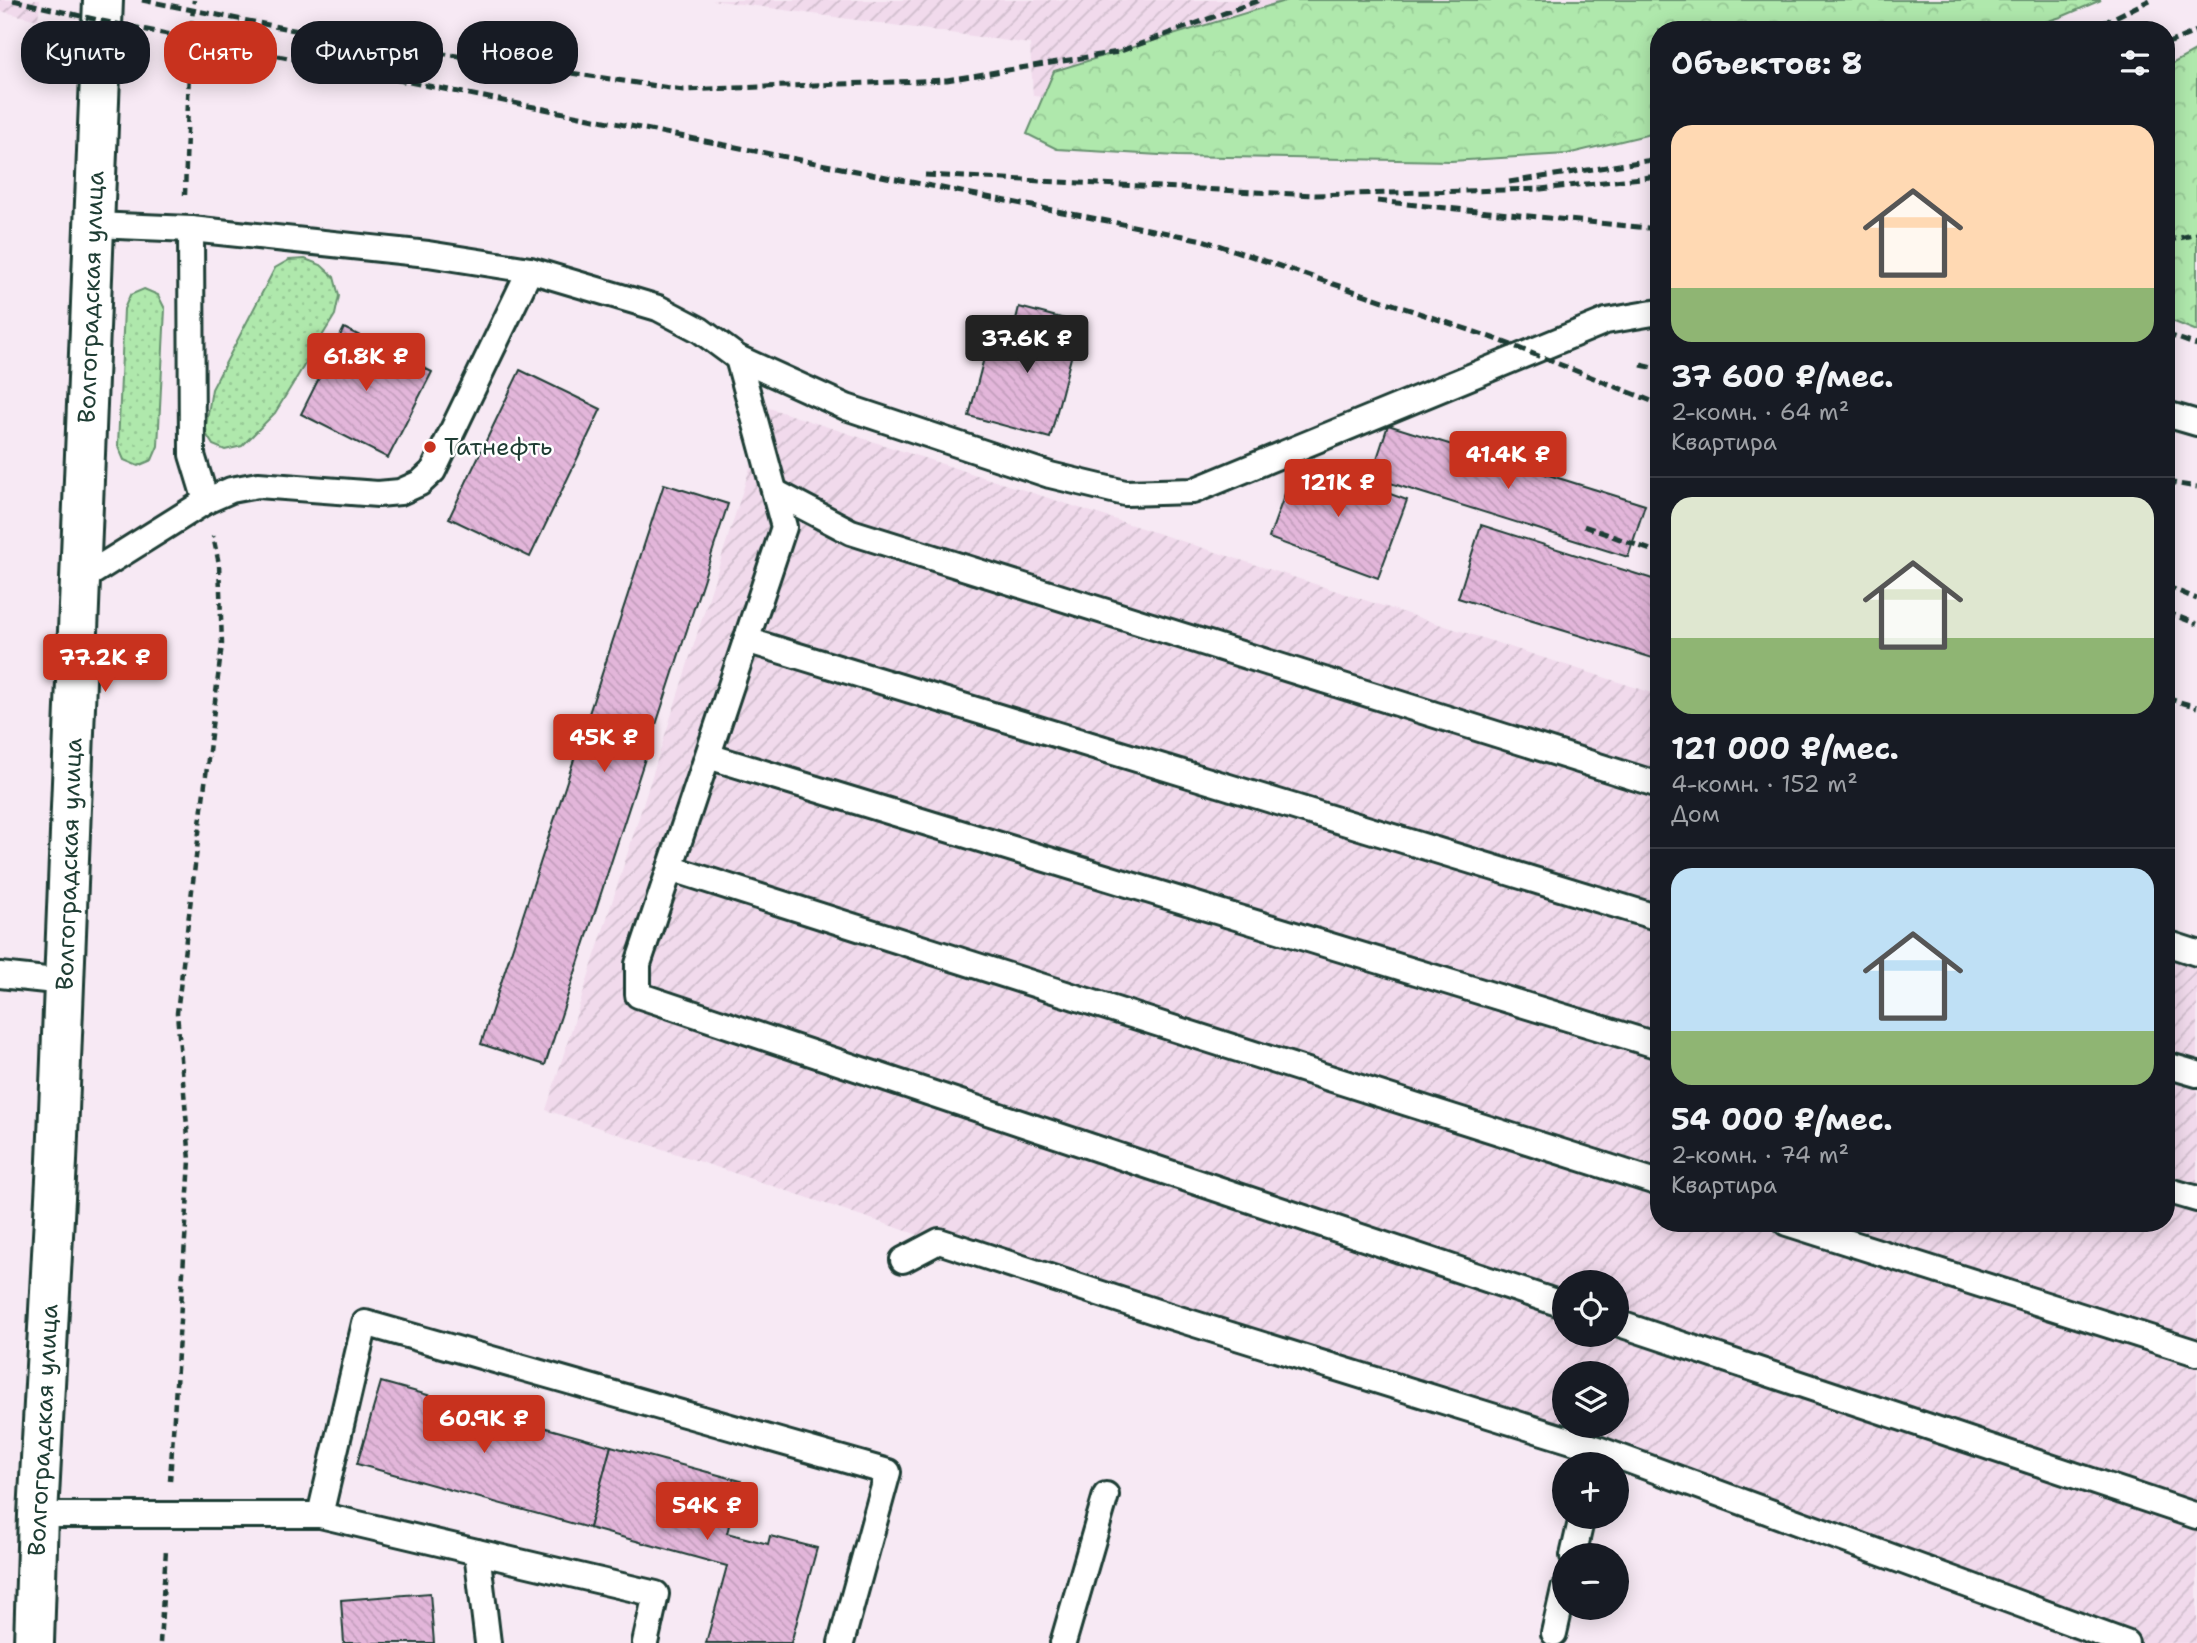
<!DOCTYPE html>
<html lang="ru">
<head>
<meta charset="utf-8">
<style>
	body { margin:0; font-family:"Shantell Sans",sans-serif; background:#20242c; color:#f1f3f6; height:100vh; display:flex; flex-direction:column; font-size:26px; white-space:nowrap }
	* { box-sizing:border-box; margin:0 }
	p { font-size:23px; color:#9ea1a6 }
	.icon { flex:none; width:38px; height:38px; fill:none; stroke:currentColor; stroke-width:2; stroke-linecap:round; stroke-linejoin:round }
	.map { position:relative; flex:1; overflow:hidden }
	.details { position:absolute; left:1650px; top:21px; width:525px; height:1211px; display:flex; flex-direction:column; background:#171b24; border-radius:28px; box-shadow:0 4px 18px #0003 }
	.details>* { flex:none }
	.banner { position:absolute; left:21px; top:21px; width:665px; height:63px; display:flex; gap:14px }
	.tools { position:absolute; left:1552px; top:1270px; display:grid; gap:14px }
	.tools a { display:grid; place-items:center; width:77px; height:77px; border-radius:50%; background:#171b24; box-shadow:0 4px 18px #0003; font-size:35px }
	.price { position:absolute; translate:-50% -60px; padding:0 16px; border-radius:7px; background:#c8321e; color:#fff; font-size:23px; line-height:46px; filter:drop-shadow(0 2px 4px #0008) }
	.price::after { content:''; position:absolute; left:50%; top:42px; width:21px; height:16px; margin-left:-10px; background:inherit; clip-path:polygon(0 0,100% 0,50% 100%) }
	.price.current { background:#222; color:#fff }
	ul { padding:0; list-style:none }
	li { display:grid; align-content:center; gap:14px; height:371px; padding:0 21px }
	li+li { border-top:2px solid #363941 }
	li span { display:grid; place-items:center; height:217px; border-radius:21px; color:#555 }
	li>.icon { margin-inline-start:auto }
	span .icon { width:126px; height:126px; fill:#fffc; stroke-width:1 }
	li b { font-size:30px }
	h2 { display:flex; justify-content:space-between; align-items:center; height:84px; padding:0 21px; font-size:30px }
	.pill { padding:0 24px; border-radius:28px; background:#171b24; box-shadow:0 4px 18px #0003; font-size:24px; line-height:63px }
	.pill.current { background:#c8321e; color:#fff }
	.map>svg:first-child { display:block }
</style>
</head>
<body>
<div class="map">
<svg width="2197" height="1643" viewBox="0 0 2197 1643">
	<defs>
		<pattern id="industrial-furrows" width="10" height="10" patternUnits="userSpaceOnUse" patternTransform="scale(1.75)"><rect width="10" height="10" fill="#f1daec"/><path d="M-1 1l2-2M0 10L10 0M9 11l2-2" fill="none" stroke="#cebccb"/></pattern>
		<pattern id="grass-dots" width="8" height="8" patternUnits="userSpaceOnUse" patternTransform="scale(1.75)"><rect width="8" height="8" fill="#afe8ac"/><path d="M2 2h.1M6 6h.1" fill="none" stroke="#96c895" stroke-width="1.8" stroke-linecap="round"/></pattern>
		<pattern id="forest-crowns" width="20" height="18" patternUnits="userSpaceOnUse" patternTransform="scale(1.75)"><rect width="20" height="18" fill="#afe8ac"/><path d="M2 6a3 3 0 1 1 6 0M12 15a3 3 0 1 1 6 0" fill="none" stroke="#96c895"/></pattern>
		<pattern id="building-back-hatch" width="6" height="6" patternUnits="userSpaceOnUse" patternTransform="scale(1.75)"><rect width="6" height="6" fill="#e3b6da"/><path d="M-1 5l2 2M0 0l6 6M5-1l2 2" fill="none" stroke="#c29dbc"/></pattern>
	</defs>
	<rect width="100%" height="100%" fill="#f7e9f4"/>
	<filter id="ink" filterUnits="userSpaceOnUse"><feTurbulence type="fractalNoise" baseFrequency=".0143" numOctaves="2"/><feDisplacementMap in="SourceGraphic" scale="14" xChannelSelector="R" yChannelSelector="G"/><feConvolveMatrix kernelMatrix="1 2 1 2 8 2 1 2 1" color-interpolation-filters="sRGB"/></filter>
	<g filter="url(#ink)">
		<g fill="url(#industrial-furrows)" fill-rule="evenodd">
			<path d="M 0,0 L 40,0 L 38,20 L 0,11 Z"/>
			<path d="M 712,0 L 1790,0 L 1659,30 L 1482,133 L 1033,96 L 1030,44 Z"/>
			<path d="M 769,408 L 1659,695 L 1659,1223 L 2166,1223 L 2167,932 L 2197,942 L 2197,1643 L 2080,1643 L 1688,1493 L 1617,1469 L 1617,1465 L 1604,1465 L 546,1110 ZM 1564,1283 L 1617,1283 L 1617,1335 L 1564,1335 ZM 1564,1374 L 1617,1374 L 1617,1426 L 1564,1426 Z"/>
		</g>
		<g fill="url(#grass-dots)" stroke="#679270" stroke-width="2">
			<path d="M 305,259 L 321,265 L 334,277 L 339,296 L 335,315 L 275,413 L 242,446 L 225,450 L 213,445 L 205,432 L 212,389 L 275,268 L 289,260 Z"/>
			<path d="M 144,289 L 158,295 L 165,309 L 158,446 L 152,460 L 138,466 L 124,460 L 118,446 L 124,309 L 130,295 Z"/>
		</g>
		<g fill="url(#forest-crowns)" stroke="#679270" stroke-width="2">
			<path d="M 1288,0 L 2101,0 L 2061,17 L 2018,30 L 1659,30 L 1659,132 L 1567,154 L 1451,161 L 1177,156 L 1057,149 L 1027,134 L 1054,71 Z"/>
			<path d="M 2197,50 L 2197,331 L 2167,319 L 2166,67 Z"/>
		</g>
		<g fill="url(#building-back-hatch)" stroke="#1f3d34" stroke-width="2">
			<path d="M 1019,307 L 1080,323 L 1050,438 L 969,416 L 985,354 L 1006,360 Z"/>
			<path d="M 344,328 L 432,372 L 388,458 L 301,414 Z"/>
			<path d="M 520,370 L 601,409 L 530,557 L 449,518 Z"/>
			<path d="M 1388,425 L 1645,505 L 1628,557 L 1371,477 Z"/>
			<path d="M 1297,460 L 1407,500 L 1378,578 L 1269,538 Z"/>
			<path d="M 664,484 L 728,504 L 545,1065 L 481,1044 Z"/>
			<path d="M 1481,525 L 1659,581 L 1659,660 L 1458,598 Z"/>
			<path d="M 381,1382 L 611,1446 L 589,1528 L 357,1464 Z"/>
			<path d="M 611,1446 L 741,1481 L 727,1533 L 768,1544 L 770,1536 L 817,1548 L 791,1643 L 706,1643 L 727,1566 L 589,1528 Z"/>
			<path d="M 430,1593 L 434,1643 L 344,1643 L 341,1600 Z"/>
		</g>
		<g fill="none" stroke-linecap="round" stroke-linejoin="round">
			<defs>
				<g id="service">
					<path d="M 94,225 L 191,229 L 428,254 L 530,270 L 658,308 L 700,330 L 738,358 L 846,407 L 1050,475 L 1125,493 L 1193,491 L 1606,321 L 1659,312"/>
					<path d="M 191,229 L 192,455 L 206,501"/>
					<path d="M 738,358 L 784,527 L 638,964 L 638,995 L 1564,1305"/>
					<path d="M 2166,414 L 2197,423"/>
					<path d="M 775,492 L 851,532 L 1659,785"/>
					<path d="M 80,580 L 206,501 L 231,490 L 258,485 L 378,494 L 400,492 L 420,483 L 433,471 L 530,270"/>
					<path d="M 746,640 L 1659,918"/>
					<path d="M 708,756 L 1659,1046"/>
					<path d="M 670,868 L 1659,1183"/>
					<path d="M 2166,943 L 2197,953"/>
					<path d="M 0,975 L 64,982"/>
					<path d="M 2166,1065 L 2197,1074"/>
					<path d="M 2166,1190 L 2197,1199"/>
					<path d="M 1787,1223 L 2197,1353"/>
					<path d="M 903,1260 L 939,1241 L 1166,1315 L 1598,1449 L 2126,1643"/>
					<path d="M 1617,1323 L 2197,1516"/>
					<path d="M 38,1515 L 320,1515 L 656,1594 L 645,1643"/>
					<path d="M 320,1515 L 365,1323 L 888,1472 L 841,1643"/>
					<path d="M 477,1552 L 488,1643"/>
					<path d="M 1573,1556 L 1582,1517"/>
					<path d="M 1554,1633 L 1564,1589"/>
					<path d="M 1063,1643 L 1106,1495"/>
				</g>
				<path id="secondary" d="M 34,1643 L 38,1515 L 57,1161 L 103,0"/>
			</defs>
			<use href="#service" stroke="#1f3d34" stroke-width="30"/>
			<use href="#secondary" stroke="#1f3d34" stroke-width="44"/>
			<g stroke="#1f3d34" stroke-width="4.5" stroke-dasharray="7 5" stroke-linecap="butt">
				<path d="M 185,195 L 190,38 L 194,0"/>
				<path d="M 170,1481 L 190,1160 L 177,1013 L 222,644 L 219,564 L 213,536"/>
				<path d="M 160,1643 L 166,1550"/>
			</g>
			<use href="#service" stroke="#fff" stroke-width="24"/>
			<use href="#secondary" stroke="#fff" stroke-width="38"/>
			<g stroke="#1f3d34" stroke-width="5" stroke-dasharray="10 5" stroke-linecap="butt">
				<path d="M 13,0 L 102,21 L 1203,240 L 1496,339 L 1659,404"/>
				<path d="M 142,0 L 319,35 L 683,90 L 947,80 L 1118,52 L 1260,0"/>
				<path d="M 2089,30 L 2150,0"/>
				<path d="M 2166,44 L 2197,31"/>
				<path d="M 925,175 L 1315,195 L 1541,189 L 1659,176"/>
				<path d="M 1509,182 L 1659,159"/>
				<path d="M 1377,201 L 1659,229"/>
				<path d="M 2166,241 L 2197,234"/>
				<path d="M 2166,334 L 2197,345"/>
				<path d="M 1641,365 L 1659,369"/>
				<path d="M 2166,482 L 2197,487"/>
				<path d="M 1584,526 L 1659,553"/>
				<path d="M 2166,586 L 2197,599"/>
				<path d="M 2166,612 L 2197,624"/>
				<path d="M 2166,698 L 2197,707"/>
			</g>
		</g>
	</g>
	<circle fill="#c8321e" stroke="#fff" stroke-width="2.5" cx="430" cy="447" r="7"/>
	<g text-anchor="middle" stroke-width="5" stroke-linejoin="round" paint-order="stroke">
		<g font-size="24" fill="#1f3d34" stroke="#fff">
			<text transform="translate(91 297) rotate(-88)" y="8">Волгоградская улица</text>
			<text transform="translate(69 864) rotate(-88)" y="8">Волгоградская улица</text>
			<text transform="translate(43 1430) rotate(-87)" y="8">Волгоградская улица</text>
		</g>
		<g font-size="24" fill="#1f3d34" stroke="#fff" text-anchor="start">
			<text x="444" y="455">Татнефть</text>
		</g>
	</g>
</svg>
<div class="tools">
<a><svg class="icon" aria-label="locate" viewBox="0 0 24 24"><circle cx="12" cy="12" r="6"/><path d="M12 2v4M12 18v4M2 12h4M18 12h4"/></svg></a>
<a><svg class="icon" aria-label="layers" viewBox="0 0 24 24"><path d="M12 4l9 5-9 5-9-5zM3 14l9 5 9-5"/></svg></a>
<a>+</a>
<a>−</a>
</div>
<b class="price current" style="left:1027px;top:375px">37.6K ₽</b>
<b class="price" style="left:366px;top:393px">61.8K ₽</b>
<b class="price" style="left:1508px;top:491px">41.4K ₽</b>
<b class="price" style="left:1338px;top:519px">121K ₽</b>
<b class="price" style="left:105px;top:694px">77.2K ₽</b>
<b class="price" style="left:604px;top:774px">45K ₽</b>
<b class="price" style="left:484px;top:1455px">60.9K ₽</b>
<b class="price" style="left:707px;top:1542px">54K ₽</b>
<div class="banner">
<a class="pill">Купить</a>
<a class="pill current">Снять</a>
<a class="pill">Фильтры</a>
<a class="pill">Новое</a>
</div>
<section class="details">
<h2>Объектов: 8<svg class="icon" aria-label="filters" viewBox="0 0 24 24"><path d="M4 7h16M4 17h16"/><circle cx="9" cy="7" r="2"/><circle cx="15" cy="17" r="2"/></svg></h2>
<ul>
<li><span style="background:linear-gradient(#ffd9b3 75%,#8fb573 0)"><svg class="icon" aria-label="home" viewBox="0 0 24 24"><path d="M3 11l9-7 9 7M6 9v11h12V9"/></svg></span><div><b>37 600 ₽/мес.</b><p>2-комн. · 64 m²</p><p>Квартира</p></div></li>
<li><span style="background:linear-gradient(#dfe7d0 65%,#8fb573 0)"><svg class="icon" aria-label="home" viewBox="0 0 24 24"><path d="M3 11l9-7 9 7M6 9v11h12V9"/></svg></span><div><b>121 000 ₽/мес.</b><p>4-комн. · 152 m²</p><p>Дом</p></div></li>
<li><span style="background:linear-gradient(#bfe0f5 75%,#8fb573 0)"><svg class="icon" aria-label="home" viewBox="0 0 24 24"><path d="M3 11l9-7 9 7M6 9v11h12V9"/></svg></span><div><b>54 000 ₽/мес.</b><p>2-комн. · 74 m²</p><p>Квартира</p></div></li>
</ul>
</section>
</div>
</body>
</html>
